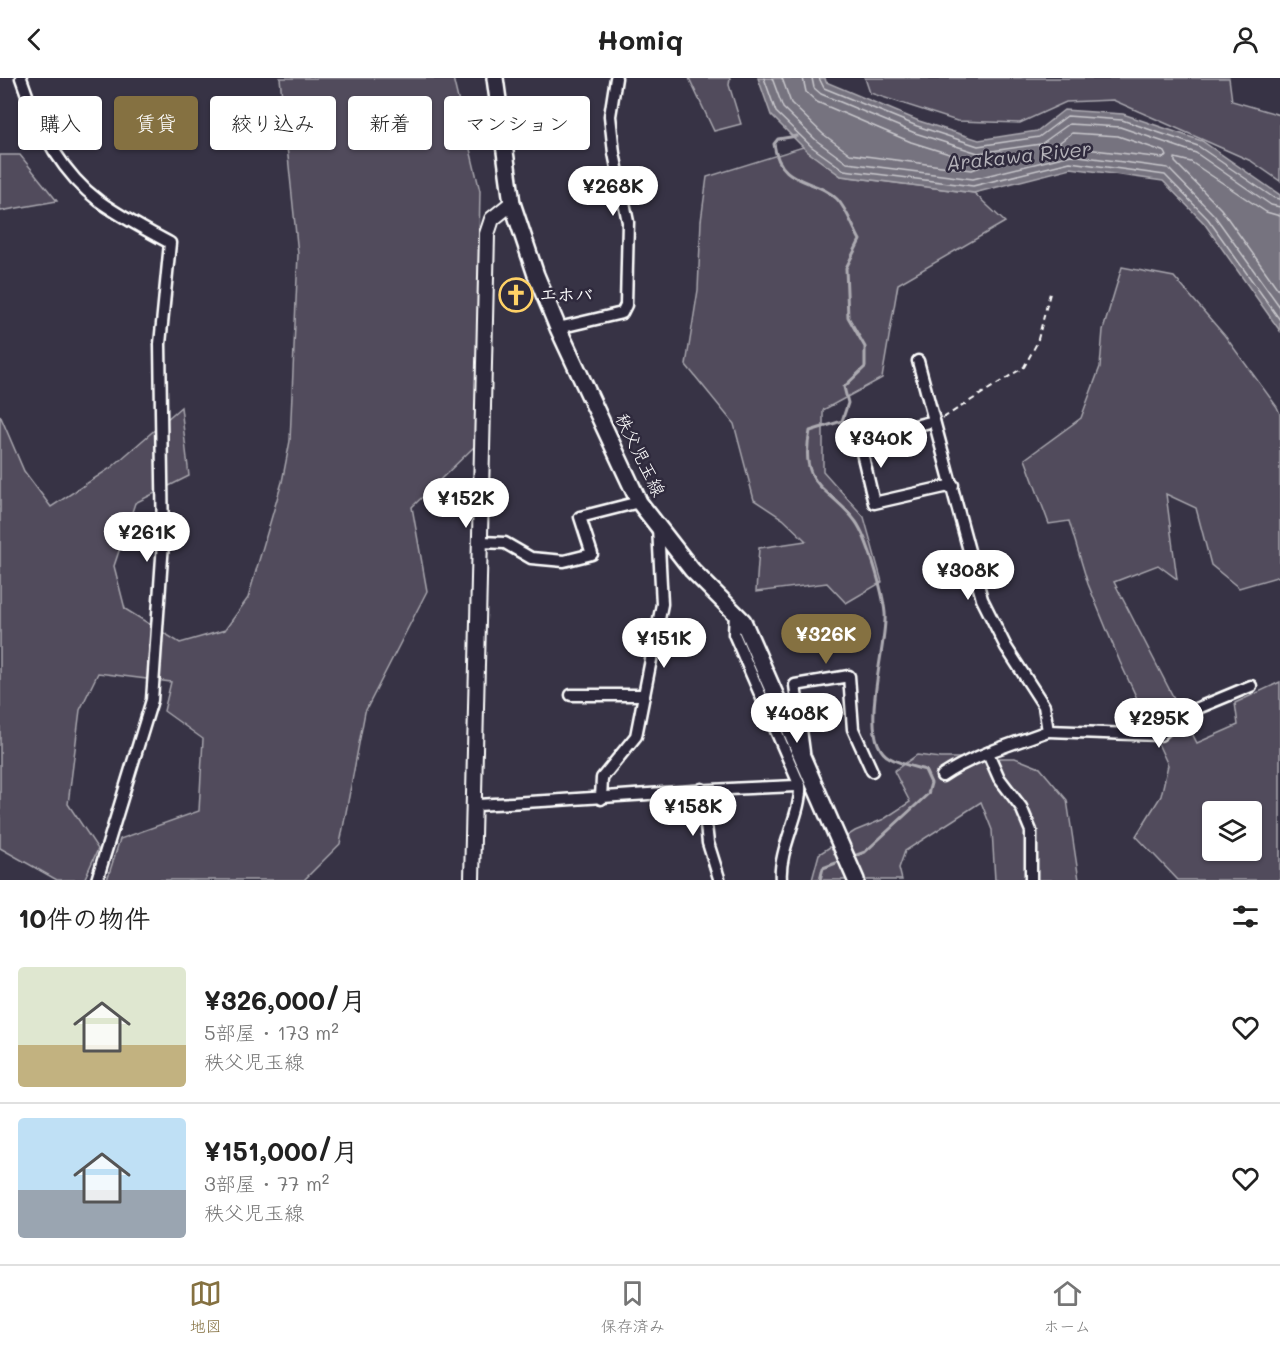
<!DOCTYPE html>
<html lang="ja">
<head>
<meta charset="utf-8">
<style>
	body { margin:0; font-family:Mali,"Klee One",sans-serif; background:#f6f6f6; color:#222; height:100vh; display:flex; flex-direction:column; font-size:22px; white-space:nowrap }
	* { box-sizing:border-box; margin:0 }
	p { font-size:20px; color:#767676 }
	.icon { flex:none; width:33px; height:33px; fill:none; stroke:currentColor; stroke-width:2; stroke-linecap:round; stroke-linejoin:round }
	.map { position:relative; height:802px; overflow:hidden }
	.panel { display:flex; flex-direction:column; background:#fff; flex:1 }
	.panel>* { flex:none }
	.top-card { position:absolute; left:18px; top:18px; width:600px; height:54px; display:flex; gap:12px }
	.fabs { position:absolute; left:1202px; top:723px; display:grid; gap:12px }
	.fabs a { display:grid; place-items:center; width:60px; height:60px; border-radius:6px; background:#fff; box-shadow:0 2px 4px #0004; font-size:30px }
	.price { position:absolute; translate:-50% -51px; padding:0 14px; border-radius:21px; background:#fff; color:#222; font-size:20px; line-height:39px; filter:drop-shadow(0 2px 3px #0008) }
	.price::after { content:''; position:absolute; left:50%; top:36px; width:18px; height:14px; margin-left:-9px; background:inherit; clip-path:polygon(0 0,100% 0,50% 100%) }
	.price.selected { background:#857141; color:#fff }
	ul { padding:0; list-style:none }
	li { display:flex; align-items:center; gap:18px; height:150px; padding:0 18px }
	li+li { border-top:2px solid #e0e0e0 }
	li span { display:grid; place-items:center; flex:none; width:168px; height:120px; border-radius:6px; color:#555 }
	li>.icon { margin-inline-start:auto }
	span .icon { width:72px; height:72px; fill:#fffc; stroke-width:1 }
	li b { font-size:26px }
	h2 { display:flex; justify-content:space-between; align-items:center; height:72px; padding:0 18px; font-size:26px }
	.tag { padding:0 21px; border-radius:6px; background:#fff; box-shadow:0 2px 4px #0004; font-size:21px; line-height:54px }
	.tag.selected { background:#857141; color:#fff }
	header { display:flex; justify-content:space-between; align-items:center; height:78px; padding:0 18px; background:#fff; font-size:27px; font-weight:700 }
	.tab-bar { display:flex; justify-content:space-around; align-items:center; height:84px; border-top:2px solid #e0e0e0; background:#fff; font-size:16px; color:#767676 }
	.tab-bar a { display:grid; justify-items:center; gap:3px }
	.tab-bar .selected { color:#857141 }
	.map>svg:first-child { display:block }
</style>
</head>
<body>
<header><svg class="icon" aria-label="back" viewBox="0 0 24 24"><path d="M15 5l-7 7 7 7"/></svg>Homiq<svg class="icon" aria-label="person" viewBox="0 0 24 24"><circle cx="12" cy="8" r="4"/><path d="M4 21q1-7 8-7t8 7"/></svg></header>
<div class="map">
<svg width="1280" height="802" viewBox="0 0 1280 802">
	<rect width="100%" height="100%" fill="#373345"/>
	<filter id="ink" filterUnits="userSpaceOnUse"><feTurbulence type="fractalNoise" baseFrequency=".0167" numOctaves="2"/><feDisplacementMap in="SourceGraphic" scale="12" xChannelSelector="R" yChannelSelector="G"/><feConvolveMatrix kernelMatrix="1 2 1 2 8 2 1 2 1" color-interpolation-filters="sRGB"/></filter>
	<g filter="url(#ink)">
		<g fill="#514c5c" stroke="#a8a6ae" stroke-width="1.5" fill-rule="evenodd">
			<path d="M 280,0 L 453,0 L 480,113 L 475,368 L 412,429 L 427,513 L 365,634 L 340,766 L 304,802 L 107,802 L 120,761 L 199,733 L 203,661 L 164,633 L 171,604 L 98,595 L 80,632 L 68,726 L 98,771 L 84,802 L 57,802 L 0,770 L 0,337 L 24,393 L 51,429 L 112,389 L 181,329 L 189,398 L 135,425 L 114,488 L 125,531 L 180,565 L 225,552 L 248,520 L 282,404 L 290,363 L 298,176 Z"/>
			<path d="M 689,0 L 730,0 L 729,7 L 741,46 L 714,53 Z"/>
			<path d="M 865,0 L 1229,0 L 1232,23 L 1280,37 L 1280,103 L 1251,83 L 1113,22 L 1066,24 L 1020,45 L 957,43 L 870,15 Z"/>
			<path d="M 803,69 L 841,98 L 974,115 L 1005,144 L 898,206 L 882,300 L 823,332 L 823,393 L 864,439 L 882,504 L 846,525 L 827,505 L 756,514 L 759,470 L 806,463 L 783,441 L 754,422 L 734,346 L 686,287 L 698,212 L 701,143 L 707,99 Z"/>
			<path d="M 0,77 L 20,77 L 57,123 L 0,133 Z"/>
			<path d="M 1122,189 L 1174,199 L 1225,258 L 1277,329 L 1280,336 L 1280,498 L 1239,510 L 1211,487 L 1196,430 L 1166,416 L 1177,501 L 1158,487 L 1114,504 L 1197,665 L 1238,647 L 1235,625 L 1280,604 L 1280,802 L 1178,802 L 1136,758 L 1161,718 L 1168,687 L 1120,584 L 1088,506 L 1069,443 L 1049,446 L 1025,381 L 1081,340 L 1100,289 L 1103,252 ZM 1212,734 L 1251,734 L 1251,772 L 1212,772 Z"/>
			<path d="M 917,677 L 941,680 L 1015,680 L 1040,690 L 1067,722 L 1079,802 L 995,802 L 992,752 L 981,724 L 905,773 L 899,790 L 902,802 L 812,802 L 819,776 L 855,753 L 884,741 L 910,724 L 894,693 Z"/>
		</g>
		<path fill="#76737f" stroke="#adabb2" stroke-width="1.5" d="M 758,0 L 825,0 L 826,4 L 919,43 L 979,62 L 1037,53 L 1064,32 L 1123,36 L 1202,63 L 1280,117 L 1280,253 L 1204,145 L 1163,103 L 1071,90 L 974,115 L 841,98 L 808,74 L 771,37 Z"/>
		<g fill="none" stroke-linecap="round" stroke-linejoin="round">
			<g stroke="#c8c7cc" stroke-width="1.5">
				<path d="M 764,0 L 776,34 L 812,69 L 844,92 L 973,108 L 1070,84 L 1165,97 L 1208,141 L 1280,242"/>
				<path d="M 772,0 L 783,30 L 817,63 L 847,85 L 973,101 L 1071,77 L 1168,90 L 1214,137 L 1280,229"/>
				<path d="M 782,0 L 791,25 L 823,56 L 850,76 L 972,92 L 980,89 L 978,85 L 911,64 L 817,24 L 806,14 L 803,0"/>
				<path d="M 812,0 L 814,10 L 821,16 L 915,55 L 978,75 L 1041,66 L 1069,46 L 1120,49 L 1196,75 L 1271,127 L 1280,129"/>
				<path d="M 819,0 L 824,10 L 917,48 L 978,68 L 1039,59 L 1067,38 L 1122,42 L 1198,68 L 1274,120 L 1280,121"/>
				<path d="M 1072,55 L 1118,58 L 1165,74 L 1167,78 L 1163,80 L 1060,68 L 1060,64 Z"/>
				<path d="M 1280,138 L 1266,134 L 1191,84 L 1175,80 L 1175,84 L 1221,131 L 1280,214"/>
			</g>
			<g stroke="#adabb2" stroke-width="3">
				<path d="M 797,58 L 778,61 L 774,66 C 780,109 814,99 837,121 C 847,131 853,150 860,162 L 846,190 L 848,239 L 865,269 L 865,289 L 844,309 L 848,325 L 842,343 L 810,353 C 798,411 830,408 856,444 C 868,461 883,514 885,535 C 888,568 855,662 890,680 C 900,686 914,689 925,692 L 931,705 L 928,716 L 865,774 L 854,778"/>
				<path d="M 820,802 L 823,790 L 836,785"/>
			</g>
			<defs>
				<g id="street">
					<path d="M 21,0 C 36,46 59,93 99,123 C 121,139 146,152 170,165 L 160,266 L 163,465 L 152,622 L 97,802"/>
					<path d="M 558,250 L 622,235 L 626,227 L 628,144 L 614,75 L 610,38 L 616,0"/>
					<path d="M 918,283 L 982,521 L 1006,569 L 1044,628 L 1048,653 C 1013,666 973,677 942,698"/>
					<path d="M 934,343 L 859,362 L 874,425 L 953,407"/>
					<path d="M 481,464 L 505,465 L 531,480 L 564,483 L 592,476 L 580,439 L 639,424"/>
					<path d="M 735,535 L 734,556 L 800,708 C 802,734 778,772 781,802"/>
					<path d="M 571,617 L 644,617"/>
					<path d="M 1048,653 L 1160,657 L 1186,635 L 1251,608"/>
					<path d="M 804,674 L 795,607 L 849,598 L 853,651 L 872,693"/>
					<path d="M 988,675 L 999,700 L 1021,729 L 1031,753 L 1031,802"/>
					<path d="M 702,711 L 708,765 L 719,800"/>
					<path d="M 601,721 L 602,700 L 636,658 L 662,526 L 658,449"/>
					<path d="M 473,727 C 582,722 691,711 800,708"/>
				</g>
				<path id="secondary" d="M 472,802 L 487,156 L 492,141 L 512,125"/>
				<path id="primary" d="M 495,0 L 512,125 L 536,197 L 558,250 L 639,424 L 692,492 L 743,543 L 856,802"/>
			</defs>
			<use href="#street" stroke="#fff" stroke-width="15"/>
			<use href="#secondary" stroke="#fff" stroke-width="18"/>
			<use href="#primary" stroke="#fff" stroke-width="20"/>
			<path stroke="#fff" stroke-width="2" stroke-dasharray="6 4.5" stroke-linecap="butt" d="M 943,340 L 1024,289 L 1037,265 L 1050,215"/>
			<use href="#street" stroke="#2f2a3d" stroke-width="10"/>
			<use href="#secondary" stroke="#2f2a3d" stroke-width="14"/>
			<use href="#primary" stroke="#2f2a3d" stroke-width="15"/>
		</g>
	</g>
	<defs>
		<symbol id="church-ring" viewBox="-11 -11 22 22"><circle r="9.5" fill="#2f2a3d" stroke="#ffd166" stroke-width="1.5"/><path d="M-1.2-6h2.4v3.5h3.3v2.4h-3.3V6h-2.4V-.1h-3.3v-2.4h3.3Z" fill="#ffd166"/></symbol>
	</defs>
	<g fill-rule="evenodd">
		<use href="#church-ring" x="497" y="198" width="38" height="38"/>
	</g>
	<g text-anchor="middle" stroke-width="5" stroke-linejoin="round" paint-order="stroke">
		<g font-size="18" font-weight="bold" fill="#fff" stroke="#2f2a3d" text-anchor="start">
			<text x="539" y="223">エホバ</text>
		</g>
		<g font-size="18" fill="#fff" stroke="#2f2a3d">
			<text transform="translate(640 377) rotate(64)" y="6">秩父児玉線</text>
		</g>
		<g font-size="20" font-style="italic" fill="#b4b2b9" stroke="#2f2a3d">
			<text transform="translate(1019 78) rotate(-6)" y="7">Arakawa River</text>
		</g>
	</g>
</svg>
<div class="fabs">
<a><svg class="icon" aria-label="layers" viewBox="0 0 24 24"><path d="M12 4l9 5-9 5-9-5zM3 14l9 5 9-5"/></svg></a>
</div>
<b class="price" style="left:613px;top:139px">¥268K</b>
<b class="price" style="left:881px;top:391px">¥340K</b>
<b class="price" style="left:466px;top:451px">¥152K</b>
<b class="price" style="left:147px;top:485px">¥261K</b>
<b class="price" style="left:968px;top:523px">¥308K</b>
<b class="price selected" style="left:826px;top:587px">¥326K</b>
<b class="price" style="left:664px;top:591px">¥151K</b>
<b class="price" style="left:797px;top:666px">¥408K</b>
<b class="price" style="left:1159px;top:671px">¥295K</b>
<b class="price" style="left:693px;top:759px">¥158K</b>
<div class="top-card">
<a class="tag">購入</a>
<a class="tag selected">賃貸</a>
<a class="tag">絞り込み</a>
<a class="tag">新着</a>
<a class="tag">マンション</a>
</div>
</div>
<section class="panel">
<h2>10件の物件<svg class="icon" aria-label="filters" viewBox="0 0 24 24"><path d="M4 7h16M4 17h16"/><circle cx="9" cy="7" r="2"/><circle cx="15" cy="17" r="2"/></svg></h2>
<ul>
<li><span style="background:linear-gradient(#dfe7d0 65%,#c2b280 0)"><svg class="icon" aria-label="home" viewBox="0 0 24 24"><path d="M3 11l9-7 9 7M6 9v11h12V9"/></svg></span><div><b>¥326,000/月</b><p>5部屋 · 173 m²</p><p>秩父児玉線</p></div><svg class="icon" aria-label="heart" viewBox="0 0 24 24"><path d="M12 20l-8-8c-3-5 5-10 8-4 3-6 11-1 8 4z"/></svg></li>
<li><span style="background:linear-gradient(#bfe0f5 60%,#9aa5b1 0)"><svg class="icon" aria-label="home" viewBox="0 0 24 24"><path d="M3 11l9-7 9 7M6 9v11h12V9"/></svg></span><div><b>¥151,000/月</b><p>3部屋 · 77 m²</p><p>秩父児玉線</p></div><svg class="icon" aria-label="heart" viewBox="0 0 24 24"><path d="M12 20l-8-8c-3-5 5-10 8-4 3-6 11-1 8 4z"/></svg></li>
</ul>
</section>
<nav class="tab-bar">
<a class="selected"><svg class="icon" aria-label="map" viewBox="0 0 24 24"><path d="M3 6l6-2 6 2 6-2v14l-6 2-6-2-6 2zM9 4v14M15 6v14"/></svg>地図</a>
<a><svg class="icon" aria-label="saved" viewBox="0 0 24 24"><path d="M7 4h10v16l-5-4-5 4z"/></svg>保存済み</a>
<a><svg class="icon" aria-label="home" viewBox="0 0 24 24"><path d="M3 11l9-7 9 7M6 9v11h12V9"/></svg>ホーム</a>
</nav>
</body>
</html>
